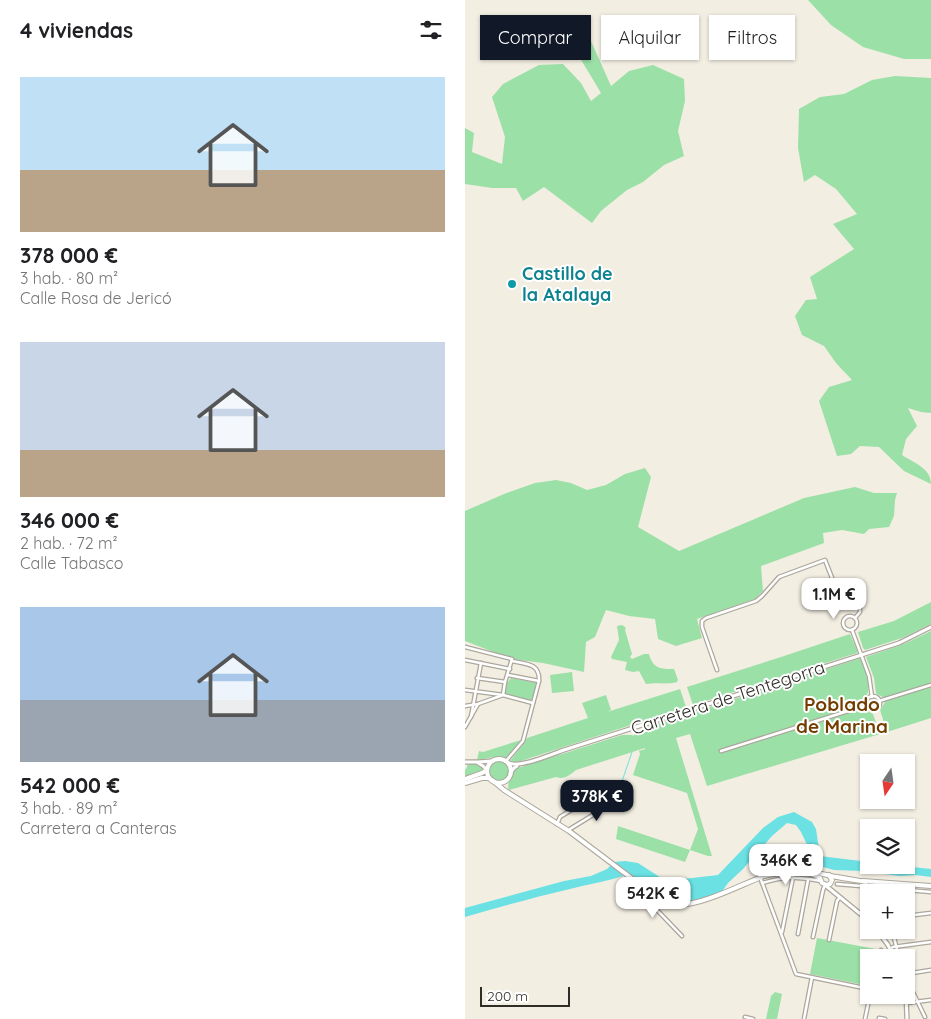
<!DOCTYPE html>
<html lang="es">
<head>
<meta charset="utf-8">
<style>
	body { margin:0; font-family:Quicksand,sans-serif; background:#f6f6f6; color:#202124; height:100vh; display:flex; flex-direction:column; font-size:19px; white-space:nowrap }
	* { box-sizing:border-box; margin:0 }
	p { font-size:16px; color:#757577 }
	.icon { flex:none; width:28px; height:28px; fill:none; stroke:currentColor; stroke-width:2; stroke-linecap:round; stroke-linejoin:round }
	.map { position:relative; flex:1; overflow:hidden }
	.side { display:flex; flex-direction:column; background:#fff; width:465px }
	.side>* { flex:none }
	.hud { position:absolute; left:15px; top:15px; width:375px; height:45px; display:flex; gap:10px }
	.needle { width:32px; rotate:193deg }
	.fabs { position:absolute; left:395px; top:754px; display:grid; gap:10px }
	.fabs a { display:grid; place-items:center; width:55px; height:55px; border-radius:0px; background:#fff; box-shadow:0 1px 4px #0004; font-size:25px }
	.scale { position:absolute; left:15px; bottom:12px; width:90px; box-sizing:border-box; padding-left:5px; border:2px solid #2f2d28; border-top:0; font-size:14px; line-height:18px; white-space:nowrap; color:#2f2d28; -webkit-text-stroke:4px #fff; paint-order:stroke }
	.price { position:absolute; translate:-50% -42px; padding:0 11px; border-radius:10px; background:#fff; color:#222; font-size:16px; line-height:32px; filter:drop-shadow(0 1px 2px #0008) }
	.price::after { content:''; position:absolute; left:50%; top:30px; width:15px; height:11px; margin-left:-8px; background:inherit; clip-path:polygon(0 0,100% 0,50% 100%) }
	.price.current { background:#111827; color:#fff }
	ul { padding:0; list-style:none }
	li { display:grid; align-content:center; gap:10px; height:265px; padding:0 20px }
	li span { display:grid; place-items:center; height:155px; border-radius:0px; color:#555 }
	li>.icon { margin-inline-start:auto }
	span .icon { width:90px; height:90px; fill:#fffc; stroke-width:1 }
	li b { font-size:21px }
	h2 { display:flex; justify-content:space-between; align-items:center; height:60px; padding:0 20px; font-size:21px }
	.pill { padding:0 18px; border-radius:0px; background:#fff; box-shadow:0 1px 4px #0004; font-size:18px; line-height:45px }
	.pill.current { background:#111827; color:#fff }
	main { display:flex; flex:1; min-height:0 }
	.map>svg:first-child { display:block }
</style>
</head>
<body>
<main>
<section class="side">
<h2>4 viviendas<svg class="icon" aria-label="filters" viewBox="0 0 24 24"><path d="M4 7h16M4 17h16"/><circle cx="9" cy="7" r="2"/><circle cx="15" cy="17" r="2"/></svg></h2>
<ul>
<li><span style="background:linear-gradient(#bfe0f5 60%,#b9a48a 0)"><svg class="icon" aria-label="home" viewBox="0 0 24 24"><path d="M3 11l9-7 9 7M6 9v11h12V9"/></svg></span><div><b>378 000 €</b><p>3 hab. · 80 m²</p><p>Calle Rosa de Jericó</p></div></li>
<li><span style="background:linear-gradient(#c9d6e8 70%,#b9a48a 0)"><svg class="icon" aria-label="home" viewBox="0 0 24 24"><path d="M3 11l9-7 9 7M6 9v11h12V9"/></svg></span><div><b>346 000 €</b><p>2 hab. · 72 m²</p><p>Calle Tabasco</p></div></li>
<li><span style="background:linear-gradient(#a9c7e8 60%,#9aa5b1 0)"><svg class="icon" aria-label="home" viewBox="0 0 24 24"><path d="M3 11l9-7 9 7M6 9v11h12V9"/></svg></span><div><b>542 000 €</b><p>3 hab. · 89 m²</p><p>Carretera a Canteras</p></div></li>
</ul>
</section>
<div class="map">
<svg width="466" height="1019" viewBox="0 0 466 1019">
	<rect width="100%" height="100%" fill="#f3eee2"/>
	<g fill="#9be0a7">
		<path d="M 343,0 L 466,0 L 466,59 L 439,59 L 398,47 L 366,25 Z"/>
		<path d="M 126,41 L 146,86 L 164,71 L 188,65 L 219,79 L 220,101 L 213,131 L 219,156 L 199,165 L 178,182 L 162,190 L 136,211 L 127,223 L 79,187 L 58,201 L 51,188 L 27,188 L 0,184 L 0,128 L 9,133 L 7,152 L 37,164 L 40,137 L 27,97 L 38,84 L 74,65 L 98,64 L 116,83 L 126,101 L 136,93 L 109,48 Z"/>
		<path d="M 430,76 L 466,78 L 466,413 L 456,412 L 443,408 L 452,426 L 441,439 L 437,455 C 449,463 466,468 466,484 L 439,471 L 414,447 L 395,446 L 386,454 L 372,456 L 354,401 L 364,387 L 387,380 L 371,363 L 359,346 L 337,335 L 330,316 L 341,300 L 352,299 L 345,277 L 389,249 L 368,224 L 392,214 L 371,189 L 350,175 L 339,182 L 333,148 L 334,109 L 355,97 L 379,94 L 407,80 Z"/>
		<path d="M 180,468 L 186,477 L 173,527 L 214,551 L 339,498 L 390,487 L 409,493 L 432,493 L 430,500 L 429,516 L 424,527 L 404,529 L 399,534 L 377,530 L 358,533 L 359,543 L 296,566 L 298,591 L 290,599 L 232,619 L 237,638 L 211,646 L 193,639 L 190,619 L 164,616 L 141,610 L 130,637 L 121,642 L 119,672 L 78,663 L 47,659 L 0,641 L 0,511 L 39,494 L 70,483 L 91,480 L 106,483 L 122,490 L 141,485 L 160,474 Z"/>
		<path d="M 466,602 L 466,624 L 437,638 L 400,650 L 398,648 L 393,632 L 429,621 Z"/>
		<path d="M 157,625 L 161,628 L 160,630 L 167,654 L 165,657 L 167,659 L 179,654 L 184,654 C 188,669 196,669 209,669 L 213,680 L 212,682 C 202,685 191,682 181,684 L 174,671 L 168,672 L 160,670 L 162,662 L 147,659 L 146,657 L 154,640 L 152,626 Z"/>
		<path d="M 466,631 L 466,718 L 422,732 L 415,710 L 420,702 L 418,697 L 413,695 L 411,693 L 409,678 L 401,657 L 439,644 Z"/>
		<path d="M 385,634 L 392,650 L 392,653 L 228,705 L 222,687 L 319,656 Z"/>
		<path d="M 396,658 C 401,674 410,693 395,705 L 397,710 L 399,709 L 408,714 L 415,734 L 242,786 L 225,734 L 211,738 L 247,856 L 243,856 L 225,850 L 220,862 L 151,839 L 153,826 L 225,850 L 233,829 L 222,793 L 168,775 L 175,754 L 174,751 L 180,749 L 180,748 L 111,770 C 105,775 99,780 91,777 L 44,790 C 41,784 47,772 53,768 L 157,735 L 167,735 L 169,736 L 169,734 L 174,732 L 176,733 L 176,731 L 180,728 Z"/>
		<path d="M 107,672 L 109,691 L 87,693 L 85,675 Z"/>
		<path d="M 46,678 L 72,683 L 67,701 L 40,694 L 42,683 Z"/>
		<path d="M 215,689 L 221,707 L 56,761 L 49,762 L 45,761 L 59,743 L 62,738 L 123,718 L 117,703 L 141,695 L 146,710 L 142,712 Z"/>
		<path d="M 56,740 L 41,758 L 35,756 L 12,760 L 14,751 L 18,752 Z"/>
		<path d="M 33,759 C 41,759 46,764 45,773 L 41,780 L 36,782 L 30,782 L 20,777 L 0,783 L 0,770 L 2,767 L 3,762 L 15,764 L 22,770 C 24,764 27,760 33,759 Z"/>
		<path d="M 352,938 L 416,950 L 414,957 L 404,958 L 404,986 L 345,974 Z"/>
		<path d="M 310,992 L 317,994 L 312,1019 L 301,1019 L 306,996 Z"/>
	</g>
	<path fill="#6be1e4" d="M 329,812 L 347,822 L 351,829 L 355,856 L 404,862 L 404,865 L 429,865 L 466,869 L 466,877 L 450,875 L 435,876 L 397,871 L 369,870 L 358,867 L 347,855 L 336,832 L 331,825 L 322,823 L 307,836 L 278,869 L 263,883 L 256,893 L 224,904 L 201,903 L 162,875 C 143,881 124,884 105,889 C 70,897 35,907 0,917 L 0,908 L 99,881 L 126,876 L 142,869 L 149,862 L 160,861 L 173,863 L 201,881 L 253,875 L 298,828 L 313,817 Z"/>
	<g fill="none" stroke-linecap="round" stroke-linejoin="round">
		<g stroke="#6be1e4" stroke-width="1">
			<path d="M 152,796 L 167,752"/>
			<path d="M 147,811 L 150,802"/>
		</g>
		<defs>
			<g id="street">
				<circle cx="385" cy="623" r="7"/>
				<path d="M 387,630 L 404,676 L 407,697"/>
				<path d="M 0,647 L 47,659 L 40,682 L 38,695 L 0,690"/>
				<path d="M 0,660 L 45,669"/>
				<path d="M 252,670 L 237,627 L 237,621 L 241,618 L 291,601 L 297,596 L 314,577 L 360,560 L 369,583 L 392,603 L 395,607 L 395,612 L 390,618"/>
				<path d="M 43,675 L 74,681"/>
				<path d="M 12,678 L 40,682"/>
				<circle cx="408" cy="703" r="7"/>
				<path d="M 414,701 L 466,685"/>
				<path d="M 0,706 L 13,704 L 38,695 L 68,703"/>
				<path d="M 6,717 L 16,663"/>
				<path d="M 0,727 L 13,704"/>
				<path d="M 256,751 L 402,705"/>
				<path d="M 41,761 L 58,741 L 74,681 C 75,663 61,664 47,661"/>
				<path d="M 123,800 L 131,813"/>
				<path d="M 92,824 L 95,817 L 147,785 L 151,796 L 149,802 L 105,829 L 104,831"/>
				<path d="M 295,877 L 331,974 L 404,989"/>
				<path d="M 297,883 C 321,876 332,877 356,881"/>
				<path d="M 372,884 L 466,892"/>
				<path d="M 183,891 L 183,898 L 191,909 L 217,936"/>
				<path d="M 441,916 L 466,913"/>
				<path d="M 427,930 L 433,953"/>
				<path d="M 317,932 L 328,877"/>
				<path d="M 333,934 L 343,880"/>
				<path d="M 348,937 L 358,890 L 360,885"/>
				<path d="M 364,940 L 372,901 L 375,897"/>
				<path d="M 425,949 L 428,947 L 466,942"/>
				<path d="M 414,958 L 416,950"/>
				<path d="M 441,974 L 466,970"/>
				<path d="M 446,988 L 460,1017"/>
				<path d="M 435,995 L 437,995"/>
				<path d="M 442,1003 L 466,1000"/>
				<path d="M 280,1017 L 288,1019"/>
				<path d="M 414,1018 L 420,1019"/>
				<path d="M 339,1019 L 347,977"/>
				<path d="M 400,1019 L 405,995"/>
			</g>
			<g id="secondary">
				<path d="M 0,762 L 13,762 L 27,761"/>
				<path d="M 13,763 L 18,766 L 22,770"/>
				<path d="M 43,763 C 55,768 85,755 99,750 L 434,643 L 466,627"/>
				<path d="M 45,773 L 49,768 L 52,766"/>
				<path d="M 360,885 L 404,921"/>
				<path d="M 412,930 L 423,945 L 429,958"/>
				<path d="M 441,995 L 442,1019"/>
			</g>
			<g id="primary">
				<circle cx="34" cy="771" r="12"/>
				<path d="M 0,779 L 17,773 L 22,770"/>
				<path d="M 27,780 L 39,790 L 104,831 L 194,899 C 200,903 206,905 213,905 C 238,905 275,885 299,876 C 317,872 339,868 355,878 L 357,883 L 362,885 L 365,884 L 367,880 L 364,875"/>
				<path d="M 0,783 L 17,778 L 24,778"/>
				<path d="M 317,870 C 336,867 354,874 372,877 C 382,879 391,880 401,882"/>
				<path d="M 398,881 L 466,886"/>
			</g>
		</defs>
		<use href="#street" stroke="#aca79c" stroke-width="5"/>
		<use href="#secondary" stroke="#aca79c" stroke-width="5.5"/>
		<use href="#primary" stroke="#aca79c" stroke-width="6"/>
		<use href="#street" stroke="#fff" stroke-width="2.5"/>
		<use href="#secondary" stroke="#fff" stroke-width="3"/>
		<use href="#primary" stroke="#fff" stroke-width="4"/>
	</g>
	<circle fill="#0f9aa8" stroke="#fff" stroke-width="2" cx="47" cy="284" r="5"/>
	<g text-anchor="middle" stroke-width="4" stroke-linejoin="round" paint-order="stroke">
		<g font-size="18" font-weight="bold" fill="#0d838f" stroke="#fff" text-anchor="start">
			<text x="57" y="280">Castillo de<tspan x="57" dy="21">la Atalaya</tspan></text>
		</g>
		<g font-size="18" fill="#2f2d28" stroke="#fff">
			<text transform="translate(263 698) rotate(-18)" y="6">Carretera de Tentegorra</text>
		</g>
		<g font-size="19" font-weight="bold" fill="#743d00" stroke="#fff">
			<text x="377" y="711">Poblado<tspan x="377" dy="22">de Marina</tspan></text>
		</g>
	</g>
</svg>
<div class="fabs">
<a><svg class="needle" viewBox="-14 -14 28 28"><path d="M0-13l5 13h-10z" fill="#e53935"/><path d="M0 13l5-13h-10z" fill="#757577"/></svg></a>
<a><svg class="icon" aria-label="layers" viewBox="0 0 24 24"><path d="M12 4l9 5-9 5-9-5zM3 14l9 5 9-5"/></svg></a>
<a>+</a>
<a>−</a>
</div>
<div class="scale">200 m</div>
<b class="price" style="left:369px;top:620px">1.1M €</b>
<b class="price current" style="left:132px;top:822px">378K €</b>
<b class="price" style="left:321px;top:886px">346K €</b>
<b class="price" style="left:188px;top:919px">542K €</b>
<div class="hud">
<a class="pill current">Comprar</a>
<a class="pill">Alquilar</a>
<a class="pill">Filtros</a>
</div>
</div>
</main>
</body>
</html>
